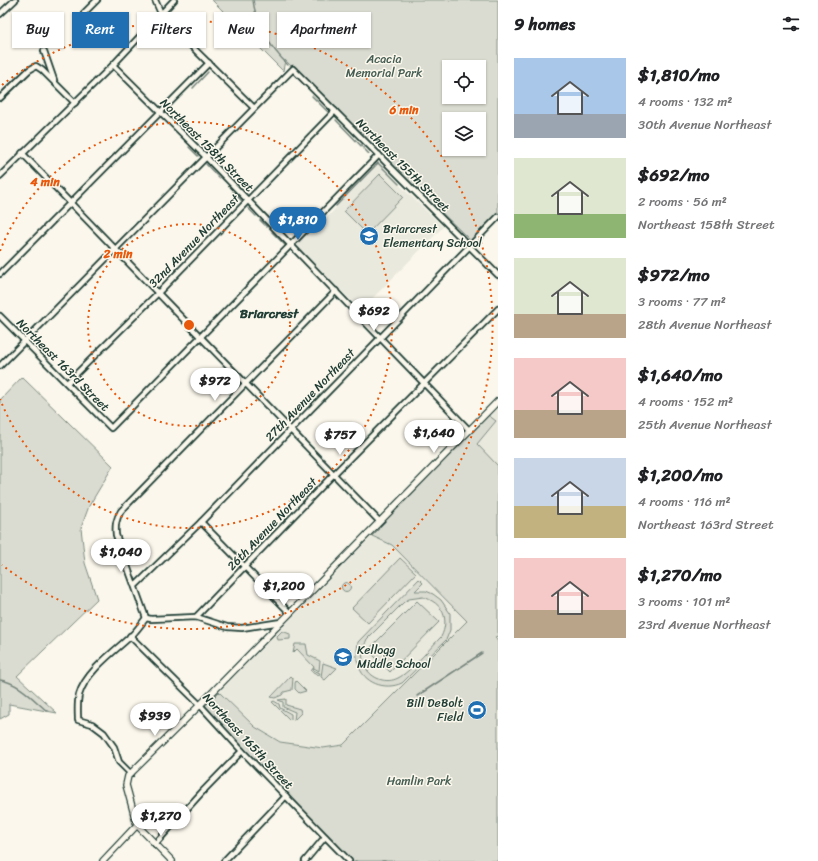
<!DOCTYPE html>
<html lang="en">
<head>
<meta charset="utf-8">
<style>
	body { margin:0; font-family:Sriracha,sans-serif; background:#f2f2f2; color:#202124; height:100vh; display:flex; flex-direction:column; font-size:15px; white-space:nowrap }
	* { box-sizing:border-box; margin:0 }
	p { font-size:13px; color:#757577 }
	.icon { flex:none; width:22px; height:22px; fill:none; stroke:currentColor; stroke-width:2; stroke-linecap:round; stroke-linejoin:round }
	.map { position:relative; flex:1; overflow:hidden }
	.drawer { display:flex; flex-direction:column; background:#fff; width:320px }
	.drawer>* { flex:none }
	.hud { position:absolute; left:12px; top:12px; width:380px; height:36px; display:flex; gap:8px }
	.tools { position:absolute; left:442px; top:60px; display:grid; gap:8px }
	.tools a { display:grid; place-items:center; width:44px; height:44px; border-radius:0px; background:#fff; box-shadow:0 1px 3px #0004; font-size:20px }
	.price { position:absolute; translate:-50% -34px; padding:0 9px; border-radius:14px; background:#fff; color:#222; font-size:13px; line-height:26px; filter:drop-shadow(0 1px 2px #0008) }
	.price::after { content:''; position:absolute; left:50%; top:24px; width:12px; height:9px; margin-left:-6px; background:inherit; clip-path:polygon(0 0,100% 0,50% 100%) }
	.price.current { background:#1f6fb2; color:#fff }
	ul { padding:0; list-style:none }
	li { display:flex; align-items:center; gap:12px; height:100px; padding:0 16px }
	li span { display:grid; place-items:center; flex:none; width:112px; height:80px; border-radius:0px; color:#555 }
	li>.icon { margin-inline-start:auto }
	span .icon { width:48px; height:48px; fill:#fffc; stroke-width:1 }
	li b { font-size:17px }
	h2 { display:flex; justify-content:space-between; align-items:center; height:48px; padding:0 16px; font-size:17px }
	.tag { padding:0 14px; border-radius:0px; background:#fff; box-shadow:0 1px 3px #0004; font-size:14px; line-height:36px }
	.tag.current { background:#1f6fb2; color:#fff }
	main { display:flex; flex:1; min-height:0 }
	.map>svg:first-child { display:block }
</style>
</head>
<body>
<main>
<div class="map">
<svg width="498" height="861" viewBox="0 0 498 861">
	<rect width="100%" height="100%" fill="#fbf7ec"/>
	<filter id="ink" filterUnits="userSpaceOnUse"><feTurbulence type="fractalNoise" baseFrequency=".025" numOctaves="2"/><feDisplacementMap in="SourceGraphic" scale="8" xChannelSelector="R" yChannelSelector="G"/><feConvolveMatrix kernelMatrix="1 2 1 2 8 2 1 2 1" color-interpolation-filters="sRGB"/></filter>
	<g filter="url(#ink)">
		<g fill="#eae9de">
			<path d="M 378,164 L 443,227 L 361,310 L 295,245 L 310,230 L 313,232 Z"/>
			<path d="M 498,408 L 498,488 L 458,447 Z"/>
			<path d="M 372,536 L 392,545 L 467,621 L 343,745 L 323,748 L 281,742 L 254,727 L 219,692 Z"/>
		</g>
		<g fill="#dbdcd1" stroke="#7d8c82" fill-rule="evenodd">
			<path d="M 212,0 L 498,0 L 498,214 L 471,241 L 285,60 L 283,71 ZM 449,67 L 479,67 L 479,97 L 449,97 ZM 449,119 L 479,119 L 479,149 L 449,149 Z"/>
			<path d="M 380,174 L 403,197 L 367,234 L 344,211 Z"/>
			<path d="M 22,377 L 113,466 L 89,506 L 81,528 L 85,563 L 97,599 L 17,676 L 57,713 L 9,704 L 9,714 L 0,719 L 0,400 Z"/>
			<path d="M 488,415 L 496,421 L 477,444 L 498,466 L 498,636 L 495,637 L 498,642 L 498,861 L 349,861 L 293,804 L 295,801 L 244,749 L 204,707 L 219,692 L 255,727 L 280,742 L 323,748 L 343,745 L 467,621 L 392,545 L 372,536 L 379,529 L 376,525 L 408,491 L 452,453 Z"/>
			<path d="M 400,558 L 416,573 L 368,623 L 352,608 Z"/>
			<path d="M 419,579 L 423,583 L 415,591 L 426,591 L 433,594 L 441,600 L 450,613 L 450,630 L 446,640 L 402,683 C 385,691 363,683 358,664 C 356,657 357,649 358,642 ZM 423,597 C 443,603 450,619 441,637 C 431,647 409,673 398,678 C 387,684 372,679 366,668 C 360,659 363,648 367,639 L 404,602 L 409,599 Z"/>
			<circle cx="346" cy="587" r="4.5"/>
			<path d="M 417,601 L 439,622 L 390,672 L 368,650 Z"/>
			<path d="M 282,631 L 290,634 L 290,639 L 278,640 L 277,636 Z"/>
			<path d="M 295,644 L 306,644 L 308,655 L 320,661 L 319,671 L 314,668 L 313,670 L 320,673 L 319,675 L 311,671 L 314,667 L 297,649 L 293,653 Z"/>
			<path d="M 323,663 L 337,668 L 325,680 L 321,677 Z"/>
			<path d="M 291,676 L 293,678 L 292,690 L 284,692 L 282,695 L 275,698 L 271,697 Z"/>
			<path d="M 296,681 L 306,691 L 299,693 L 295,689 L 295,683 Z"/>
			<path d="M 286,699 L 286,705 L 300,709 L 301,713 L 294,720 L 295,712 L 283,707 L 283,702 L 278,700 Z"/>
			<path d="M 274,701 L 279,704 L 280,708 L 291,714 L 291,719 L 290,720 L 272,702 Z"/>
		</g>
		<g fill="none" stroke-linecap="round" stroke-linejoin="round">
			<g stroke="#74847b" stroke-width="1.5">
				<path d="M 253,0 C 256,25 271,48 288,65"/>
				<path d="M 193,88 L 208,72"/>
				<path d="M 312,96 L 328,112"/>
				<path d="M 336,120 L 369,154"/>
				<path d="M 189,147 L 198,156"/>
				<path d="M 206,164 L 219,178"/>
				<path d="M 233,192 L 242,201"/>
				<path d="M 336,206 L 378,163 L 399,184"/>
				<path d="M 248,208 L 256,216"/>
				<path d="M 260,220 L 267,227"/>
				<path d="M 272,260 L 286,246 L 272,232"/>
				<path d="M 0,680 C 18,682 34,700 47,711"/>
				<path d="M 417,696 L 482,653"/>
				<path d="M 355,861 L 356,861"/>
				<path d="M 382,861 L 385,861"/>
			</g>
			<defs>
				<g id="minor">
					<path d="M 155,0 L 163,18 L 254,108"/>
					<path d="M 84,13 L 97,0"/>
					<path d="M 0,14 L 15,0"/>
					<path d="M 44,51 L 54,80"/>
					<path d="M 113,65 L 206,157 L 469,430"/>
					<path d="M 0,98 L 29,70 L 36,66 L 42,70 L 75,103"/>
					<path d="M 22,153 L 379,521"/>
					<path d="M 0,176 L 113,65 L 174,0"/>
					<path d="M 0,274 L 209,63"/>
					<path d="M 0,316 L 111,428 L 379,155"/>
					<path d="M 0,366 L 293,69 L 498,275"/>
					<path d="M 67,383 L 158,293 L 335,111"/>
					<path d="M 201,522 L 290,613"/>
					<path d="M 135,586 L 201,522 L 498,217"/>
					<path d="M 196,617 L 330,478 L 498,309"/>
					<path d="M 146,618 L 116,535 C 115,525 116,519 121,511 L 336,291"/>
					<path d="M 146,618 L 151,619 L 196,617 L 227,627 L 242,628 L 281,622"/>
					<path d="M 130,636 L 200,705 L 242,751 L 349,861"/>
					<path d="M 131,774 L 119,762 L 114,747 L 104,733 L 92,724 L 78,720 C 78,712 77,704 79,695 C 85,673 113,652 130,637 C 136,632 141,624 146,618"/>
					<path d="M 155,844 L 203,791 L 242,751"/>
					<path d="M 224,861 L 286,796"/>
					<path d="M 305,861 L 325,837"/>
				</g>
				<g id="tertiary">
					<path d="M 103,861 L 137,825"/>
					<path d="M 172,861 L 137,825 L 126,785 L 128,776 L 200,705 L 498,401"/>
				</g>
			</defs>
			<use href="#minor" stroke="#1f3d34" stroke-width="8"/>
			<use href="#tertiary" stroke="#1f3d34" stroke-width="8"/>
			<use href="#minor" stroke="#fbf7ec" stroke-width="4.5"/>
			<use href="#tertiary" stroke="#fbf7ec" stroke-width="5.5"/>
		</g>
	</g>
	<g fill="none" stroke="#e8590c" stroke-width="2" stroke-dasharray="2 4">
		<circle cx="189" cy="325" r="101"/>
		<path d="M0 251A203 203 0 1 1 0 399"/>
		<path d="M2 85A304 304 0 1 1 2 565"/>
	</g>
	<defs>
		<symbol id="school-disc" viewBox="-11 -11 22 22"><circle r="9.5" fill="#1f6fb2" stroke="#fbf7ec"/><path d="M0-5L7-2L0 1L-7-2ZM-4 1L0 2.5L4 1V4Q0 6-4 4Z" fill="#fff"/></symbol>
		<symbol id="stadium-disc" viewBox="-11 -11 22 22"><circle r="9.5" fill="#1f6fb2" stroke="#fbf7ec"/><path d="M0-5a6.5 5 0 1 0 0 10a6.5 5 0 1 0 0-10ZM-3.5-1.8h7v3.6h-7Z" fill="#fff"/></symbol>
	</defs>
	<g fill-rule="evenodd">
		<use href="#school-disc" x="358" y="225" width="22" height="22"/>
		<use href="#school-disc" x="332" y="646" width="22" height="22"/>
		<use href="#stadium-disc" x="466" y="699" width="22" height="22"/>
	</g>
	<g text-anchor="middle" stroke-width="3" stroke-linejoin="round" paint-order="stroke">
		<g font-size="12" fill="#455d53" stroke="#fbf7ec">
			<text x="384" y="63">Acacia<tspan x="384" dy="14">Memorial Park</tspan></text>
			<text x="419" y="785">Hamlin Park</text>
		</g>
		<g font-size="12" fill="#1f3d34" stroke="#fbf7ec">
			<text transform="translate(207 145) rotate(45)" y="4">Northeast 158th Street</text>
			<text transform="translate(403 165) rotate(45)" y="4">Northeast 155th Street</text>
			<text transform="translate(194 241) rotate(-46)" y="4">32nd Avenue Northeast</text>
			<text transform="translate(63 365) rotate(45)" y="4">Northeast 163rd Street</text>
			<text transform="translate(310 395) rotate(-46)" y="4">27th Avenue Northeast</text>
			<text transform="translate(272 524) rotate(-46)" y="4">26th Avenue Northeast</text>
			<text transform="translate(248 741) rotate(47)" y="4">Northeast 165th Street</text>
		</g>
		<g font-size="12" fill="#1f3d34" stroke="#fbf7ec" text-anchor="start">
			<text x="383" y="233">Briarcrest<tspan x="383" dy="14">Elementary School</tspan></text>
			<text x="357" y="654">Kellogg<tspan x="357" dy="14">Middle School</tspan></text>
			<text x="463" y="707" text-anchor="end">Bill DeBolt<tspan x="463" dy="14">Field</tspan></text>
		</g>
		<g font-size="13" font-weight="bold" fill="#1f3d34" stroke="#fbf7ec">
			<text x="269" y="318">Briarcrest</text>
		</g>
	</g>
	<circle cx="189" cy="325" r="6" fill="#e8590c" stroke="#fbf7ec" stroke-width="2"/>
	<g font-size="12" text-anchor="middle" font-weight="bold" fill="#e8590c" stroke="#fbf7ec" stroke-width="3" stroke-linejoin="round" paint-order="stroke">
		<text x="404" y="114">6 min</text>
		<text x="45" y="186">4 min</text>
		<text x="118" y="258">2 min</text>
	</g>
</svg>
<div class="tools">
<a><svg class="icon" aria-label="locate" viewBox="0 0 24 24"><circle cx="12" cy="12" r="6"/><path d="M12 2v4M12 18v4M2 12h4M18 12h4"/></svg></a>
<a><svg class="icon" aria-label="layers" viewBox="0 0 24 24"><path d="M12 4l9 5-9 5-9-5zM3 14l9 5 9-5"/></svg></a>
</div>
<b class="price current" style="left:298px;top:241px">$1,810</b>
<b class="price" style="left:374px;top:332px">$692</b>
<b class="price" style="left:215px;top:402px">$972</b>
<b class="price" style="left:434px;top:454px">$1,640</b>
<b class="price" style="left:340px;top:456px">$757</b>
<b class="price" style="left:121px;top:573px">$1,040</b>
<b class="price" style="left:284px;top:607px">$1,200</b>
<b class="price" style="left:155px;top:737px">$939</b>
<b class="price" style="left:161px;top:837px">$1,270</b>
<div class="hud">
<a class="tag">Buy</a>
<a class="tag current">Rent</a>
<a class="tag">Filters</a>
<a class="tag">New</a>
<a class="tag">Apartment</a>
</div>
</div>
<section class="drawer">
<h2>9 homes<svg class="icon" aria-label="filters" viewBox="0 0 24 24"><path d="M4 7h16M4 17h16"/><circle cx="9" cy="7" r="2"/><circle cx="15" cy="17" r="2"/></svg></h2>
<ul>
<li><span style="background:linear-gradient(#a9c7e8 70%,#9aa5b1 0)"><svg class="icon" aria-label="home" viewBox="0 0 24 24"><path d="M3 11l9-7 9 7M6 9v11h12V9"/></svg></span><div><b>$1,810/mo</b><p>4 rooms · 132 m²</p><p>30th Avenue Northeast</p></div></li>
<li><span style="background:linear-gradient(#dfe7d0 70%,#8fb573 0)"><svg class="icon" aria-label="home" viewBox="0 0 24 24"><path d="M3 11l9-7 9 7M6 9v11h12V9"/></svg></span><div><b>$692/mo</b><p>2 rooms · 56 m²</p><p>Northeast 158th Street</p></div></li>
<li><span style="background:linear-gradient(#dfe7d0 70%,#b9a48a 0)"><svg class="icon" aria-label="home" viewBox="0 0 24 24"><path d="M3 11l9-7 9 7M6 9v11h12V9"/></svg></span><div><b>$972/mo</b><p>3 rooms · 77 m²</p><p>28th Avenue Northeast</p></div></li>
<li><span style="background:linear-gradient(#f6c9c9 65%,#b9a48a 0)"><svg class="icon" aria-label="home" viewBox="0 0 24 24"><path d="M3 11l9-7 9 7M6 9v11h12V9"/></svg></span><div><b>$1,640/mo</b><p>4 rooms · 152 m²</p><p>25th Avenue Northeast</p></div></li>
<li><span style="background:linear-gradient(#c9d6e8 60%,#c2b280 0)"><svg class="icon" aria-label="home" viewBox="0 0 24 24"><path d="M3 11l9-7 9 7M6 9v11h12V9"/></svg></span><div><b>$1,200/mo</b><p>4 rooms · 116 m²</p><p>Northeast 163rd Street</p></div></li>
<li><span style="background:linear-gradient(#f6c9c9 65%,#b9a48a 0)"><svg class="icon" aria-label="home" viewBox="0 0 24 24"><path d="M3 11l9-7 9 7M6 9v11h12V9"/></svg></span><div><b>$1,270/mo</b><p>3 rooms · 101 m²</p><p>23rd Avenue Northeast</p></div></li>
</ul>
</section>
</main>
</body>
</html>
